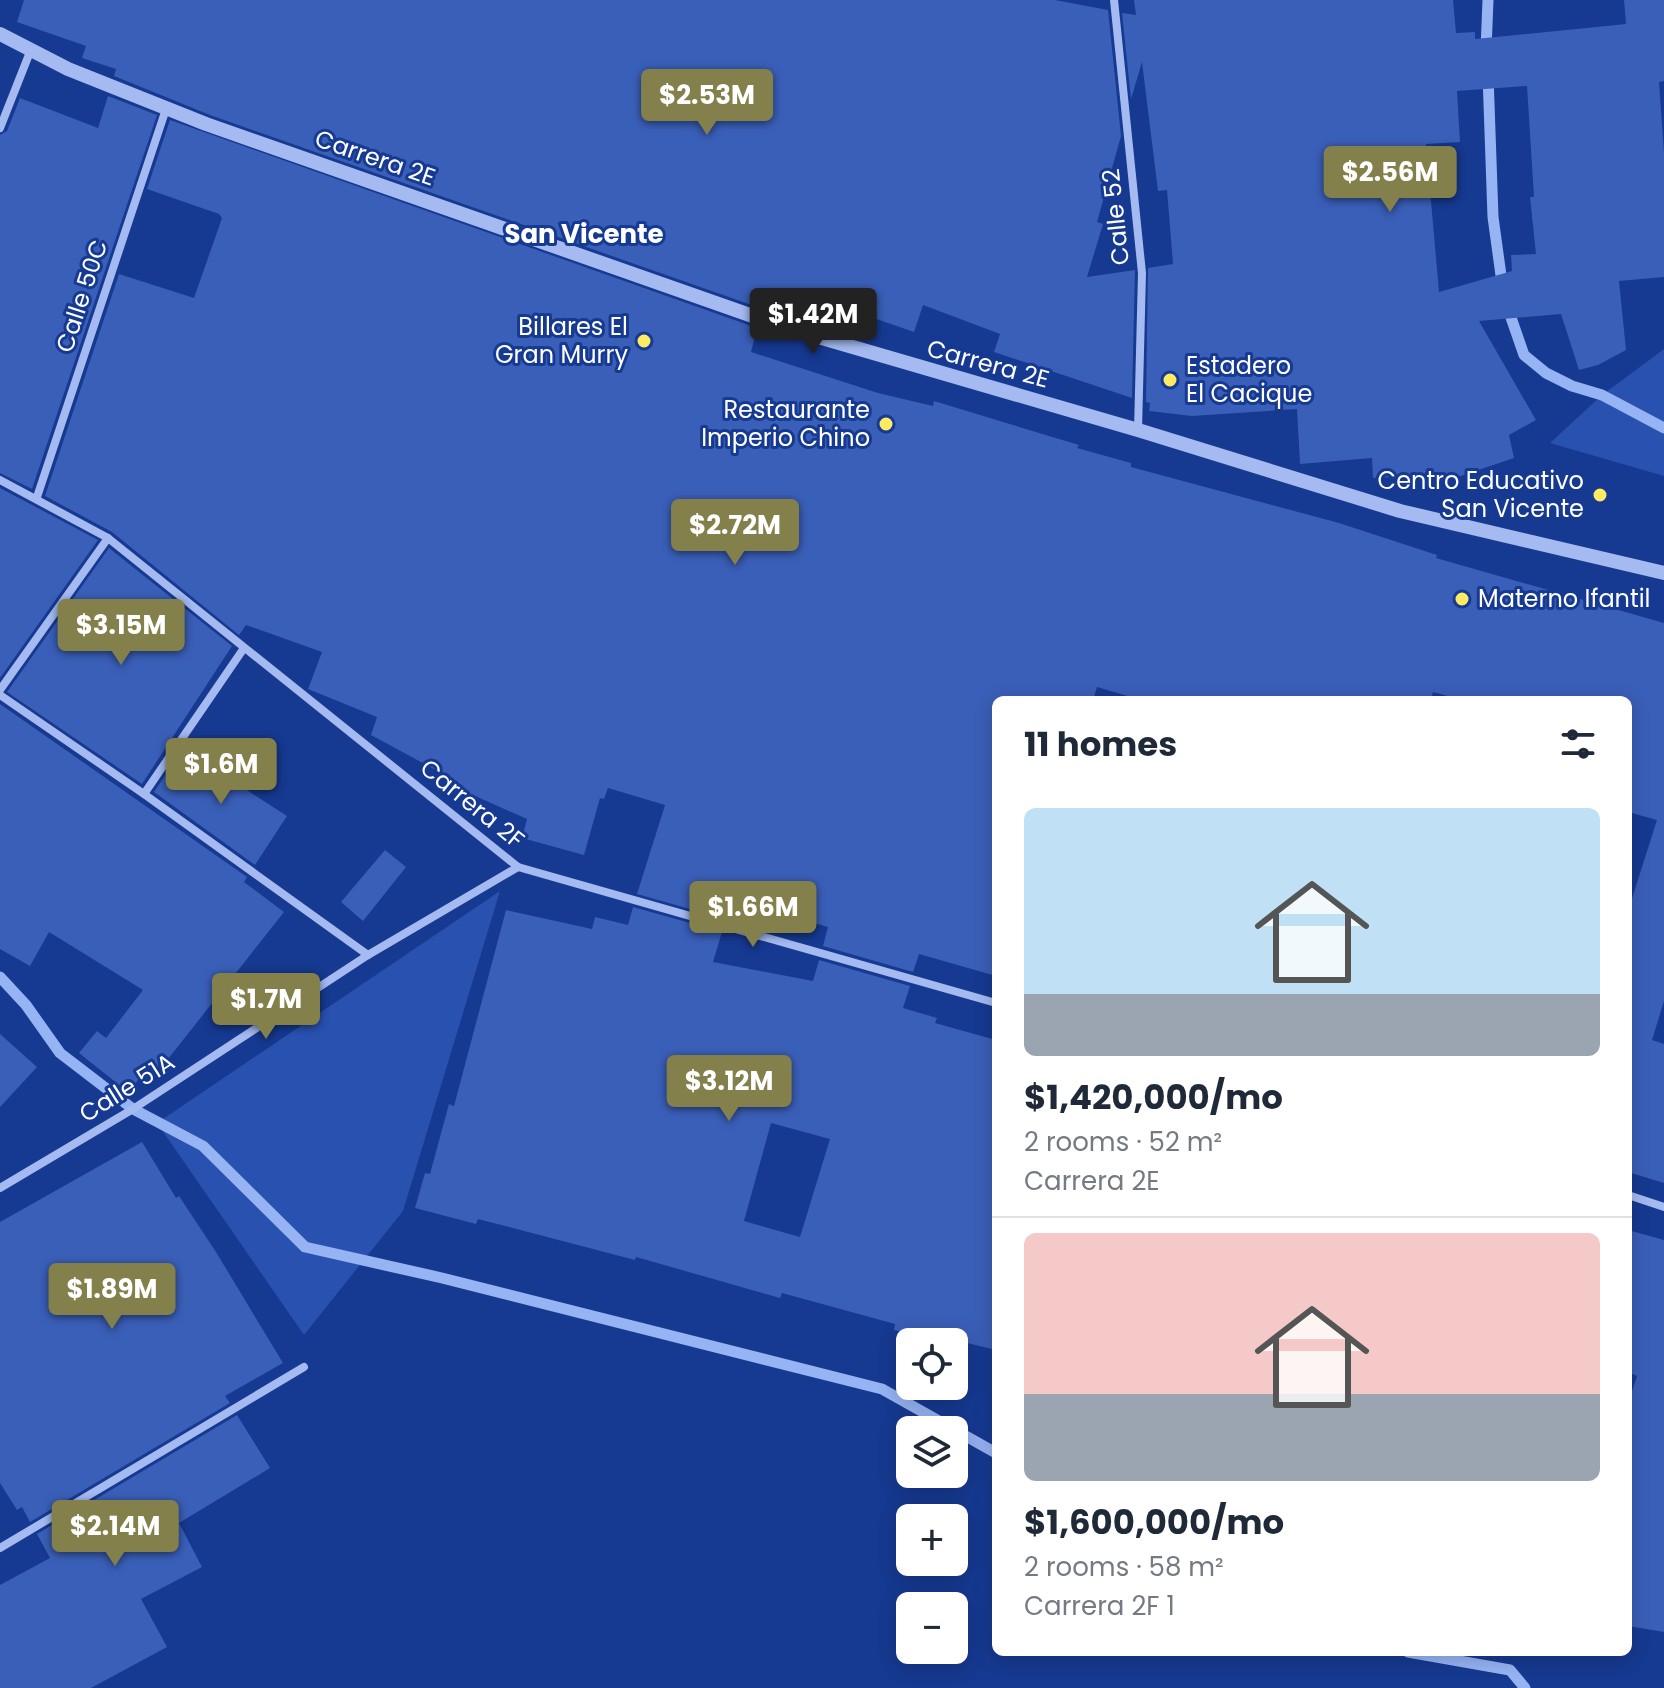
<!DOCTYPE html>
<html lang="en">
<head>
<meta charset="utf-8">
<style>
	body { margin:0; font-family:Poppins,sans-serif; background:#f2f2f3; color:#1f2937; height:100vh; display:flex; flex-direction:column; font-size:30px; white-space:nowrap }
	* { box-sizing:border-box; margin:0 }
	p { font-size:26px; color:#747a83 }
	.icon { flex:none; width:44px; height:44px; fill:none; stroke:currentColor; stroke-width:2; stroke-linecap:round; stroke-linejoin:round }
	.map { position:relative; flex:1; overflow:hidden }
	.drawer { position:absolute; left:992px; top:696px; width:640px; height:960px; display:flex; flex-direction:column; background:#fff; border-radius:12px; box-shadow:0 4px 20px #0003 }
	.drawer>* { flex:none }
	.fabs { position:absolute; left:896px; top:1328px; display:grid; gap:16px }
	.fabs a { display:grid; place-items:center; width:72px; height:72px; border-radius:12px; background:#fff; box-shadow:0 4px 20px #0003; font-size:40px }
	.price { position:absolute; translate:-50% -68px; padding:0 18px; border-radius:8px; background:#84804b; color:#fff; font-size:26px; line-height:52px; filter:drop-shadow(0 2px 4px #0008) }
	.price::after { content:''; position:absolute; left:50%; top:48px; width:24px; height:18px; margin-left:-12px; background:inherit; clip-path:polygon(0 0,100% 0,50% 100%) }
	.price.current { background:#222; color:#fff }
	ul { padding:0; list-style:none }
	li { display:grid; align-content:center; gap:16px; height:424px; padding:0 32px }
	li+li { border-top:2px solid #e0e1e3 }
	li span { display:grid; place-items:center; height:248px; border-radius:12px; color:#555 }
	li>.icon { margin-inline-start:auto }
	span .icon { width:144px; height:144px; fill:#fffc; stroke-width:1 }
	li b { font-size:34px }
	h2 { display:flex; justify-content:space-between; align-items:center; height:96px; padding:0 32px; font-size:34px }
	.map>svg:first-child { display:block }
</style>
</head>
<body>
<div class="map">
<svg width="1664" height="1688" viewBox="0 0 1664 1688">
	<rect width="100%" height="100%" fill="#163991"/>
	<g fill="#2851b0">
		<path d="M 1664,349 L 1664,476 L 1550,443 L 1602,395 Z"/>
		<path d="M 500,891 L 403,1211 L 304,1335 L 157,1123 Z"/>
	</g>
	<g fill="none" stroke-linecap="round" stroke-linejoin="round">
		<g stroke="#96b3f3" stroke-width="11">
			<path d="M 1486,50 L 1488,0"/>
			<path d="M 1488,75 L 1493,217 L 1503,290"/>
			<path d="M 1507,306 L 1524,355 L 1546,373 L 1572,386 L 1602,395 L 1664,428"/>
			<path d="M 0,977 L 26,1005 L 60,1053 L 133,1109 L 203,1146 L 305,1247 L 442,1278 L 882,1389 L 996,1453"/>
			<path d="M 1408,1652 L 1510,1670 L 1525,1688"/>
		</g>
	</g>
	<g fill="#3a5fb8" fill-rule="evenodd">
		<path d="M 24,0 L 1055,0 L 1108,10 L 1121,136 L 1097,222 L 1103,224 L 1087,277 L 1135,270 L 1132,398 L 994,352 L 1000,334 L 923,305 L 914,332 L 859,313 L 857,318 L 770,289 L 763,309 L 210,115 L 114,76 L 116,69 L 82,58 L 86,46 L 17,22 Z"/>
		<path d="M 1134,0 L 1453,0 L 1456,33 L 1475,32 L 1475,39 L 1626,24 L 1624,0 L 1664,0 L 1664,81 L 1659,82 L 1664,153 L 1664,277 L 1619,281 L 1626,350 L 1598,365 L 1579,370 L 1561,314 L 1479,321 L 1536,420 L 1509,435 L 1514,458 L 1440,483 L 1439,475 L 1373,478 L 1372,458 L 1300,464 L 1297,409 L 1192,416 L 1149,411 L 1150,403 L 1146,402 L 1148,268 L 1173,264 L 1167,190 L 1158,191 L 1142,62 L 1131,99 L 1122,13 L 1136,15 ZM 1527,86 L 1534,197 L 1530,197 L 1536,254 L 1511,255 L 1512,271 L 1439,292 L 1426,144 L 1460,142 L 1457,91 Z"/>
		<path d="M 108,96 L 157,115 L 32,489 L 0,473 L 0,135 L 7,131 L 20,98 L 98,128 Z"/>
		<path d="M 170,120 L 757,328 L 751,352 L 878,393 L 933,406 L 934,401 L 1079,445 L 1077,448 L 1131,463 L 1131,467 L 1339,523 L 1437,555 L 1436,558 L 1664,623 L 1664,1001 L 1652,1040 L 1664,1044 L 1664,1183 L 1628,1172 L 1628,911 L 1657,820 L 1628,812 L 1628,700 L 1462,700 L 1433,692 L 1431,700 L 1141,700 L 1097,687 L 1093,700 L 996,700 L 996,976 L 919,954 L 913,972 L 823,946 L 828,927 L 767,909 L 765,915 L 729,905 L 725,919 L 637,894 L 665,805 L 608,788 L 604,799 L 600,798 L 584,855 L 522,838 L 527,819 L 455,787 L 458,782 L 371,735 L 377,717 L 308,689 L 322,652 L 246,625 L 239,635 L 112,532 L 45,496 L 119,274 L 194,298 L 222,218 L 219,214 L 147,189 Z"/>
		<path d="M 0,488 L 98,540 L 0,678 Z"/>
		<path d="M 109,548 L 232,646 L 142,784 L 7,692 Z"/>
		<path d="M 0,704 L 247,877 L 244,882 L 284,912 L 157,1073 L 149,1067 L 128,1092 L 79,1053 L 97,1031 L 106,1038 L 143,990 L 49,932 L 30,966 L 0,949 Z"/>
		<path d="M 183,749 L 287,816 L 255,865 L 154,792 Z"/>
		<path d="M 385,850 L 406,867 L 363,921 L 341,902 Z"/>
		<path d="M 633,907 L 722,932 L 713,962 L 813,981 L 819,960 L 910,986 L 903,1008 L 937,1018 L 935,1023 L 996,1040 L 996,1350 L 963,1342 L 940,1342 L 894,1330 L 895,1324 L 782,1293 L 780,1298 L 636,1257 L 635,1260 L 478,1219 L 476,1224 L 415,1208 L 425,1173 L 430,1174 L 449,1104 L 454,1106 L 506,910 L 592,929 L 595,917 L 628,925 ZM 771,1123 L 830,1139 L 800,1237 L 744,1221 Z"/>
		<path d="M 0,1034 L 37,1067 L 0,1107 Z"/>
		<path d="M 142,1142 L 176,1198 L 179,1196 L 216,1252 L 283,1363 L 225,1396 L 230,1403 L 30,1522 L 22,1507 L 17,1510 L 0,1483 L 0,1222 Z"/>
		<path d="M 1628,1230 L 1664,1240 L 1664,1632 L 1628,1626 L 1628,1403 L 1637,1376 L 1628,1372 Z"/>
		<path d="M 237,1415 L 270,1468 L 179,1523 L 202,1567 L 141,1599 L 167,1647 L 91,1688 L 0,1688 L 0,1585 L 50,1558 L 37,1534 Z"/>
	</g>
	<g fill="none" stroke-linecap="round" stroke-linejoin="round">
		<g stroke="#a4baf0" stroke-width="8">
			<path d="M 1114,0 L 1142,273 L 1138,430"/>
			<path d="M 0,128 L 30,52"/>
			<path d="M 0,480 L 108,538 L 518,867 L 996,1003"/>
			<path d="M 37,497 L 166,109"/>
			<path d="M 0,690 L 108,538"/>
			<path d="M 0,695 L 144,794 L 368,955"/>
			<path d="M 144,794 L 244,648"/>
			<path d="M 0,1188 L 133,1109 L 368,955 L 518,867"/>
			<path d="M 1628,1195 L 1664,1207"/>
			<path d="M 0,1548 L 304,1367"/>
		</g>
		<path stroke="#a4baf0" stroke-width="14" d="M 0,34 L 68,69 L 206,124 L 784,327 L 1138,430 L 1400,511 L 1664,573"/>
	</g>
	<g fill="#ffea63" stroke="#163991" stroke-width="3">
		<circle cx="644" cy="341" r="8"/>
		<circle cx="1170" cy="380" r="8"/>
		<circle cx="886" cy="424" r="8"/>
		<circle cx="1600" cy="495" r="8"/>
		<circle cx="1462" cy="599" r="8"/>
	</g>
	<g text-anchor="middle" stroke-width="6" stroke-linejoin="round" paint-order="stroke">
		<g font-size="24" fill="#fff" stroke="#163991">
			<text transform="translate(375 158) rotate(19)" y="8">Carrera 2E</text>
			<text transform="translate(1116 217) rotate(-96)" y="8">Calle 52</text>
			<text transform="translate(82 296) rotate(-72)" y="8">Calle 50C</text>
			<text transform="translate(988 364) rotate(15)" y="8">Carrera 2E</text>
			<text transform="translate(472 804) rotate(39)" y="8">Carrera 2F</text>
			<text transform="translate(127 1088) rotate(-32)" y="8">Calle 51A</text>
		</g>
		<g font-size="24" fill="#fff" stroke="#163991" text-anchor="end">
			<text x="628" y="335">Billares El<tspan x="628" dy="28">Gran Murry</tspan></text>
			<text x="1186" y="374" text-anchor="start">Estadero<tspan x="1186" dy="28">El Cacique</tspan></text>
			<text x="870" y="418">Restaurante<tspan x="870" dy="28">Imperio Chino</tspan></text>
			<text x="1584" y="489">Centro Educativo<tspan x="1584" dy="28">San Vicente</tspan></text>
			<text x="1478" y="607" text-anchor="start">Materno Ifantil</text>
		</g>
		<g font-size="26" font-weight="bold" fill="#fff" stroke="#163991">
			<text x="584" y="243">San Vicente</text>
		</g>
	</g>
</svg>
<div class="fabs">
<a><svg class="icon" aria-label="locate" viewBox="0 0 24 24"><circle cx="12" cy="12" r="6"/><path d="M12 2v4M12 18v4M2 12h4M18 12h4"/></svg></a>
<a><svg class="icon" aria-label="layers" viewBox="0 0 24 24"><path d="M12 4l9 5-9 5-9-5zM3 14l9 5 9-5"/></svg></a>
<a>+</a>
<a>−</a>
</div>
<b class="price" style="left:707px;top:137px">$2.53M</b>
<b class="price" style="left:1390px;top:214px">$2.56M</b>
<b class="price current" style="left:813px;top:356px">$1.42M</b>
<b class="price" style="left:735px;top:567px">$2.72M</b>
<b class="price" style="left:121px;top:667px">$3.15M</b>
<b class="price" style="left:221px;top:806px">$1.6M</b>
<b class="price" style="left:753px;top:949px">$1.66M</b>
<b class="price" style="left:266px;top:1041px">$1.7M</b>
<b class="price" style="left:729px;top:1123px">$3.12M</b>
<b class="price" style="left:112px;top:1331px">$1.89M</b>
<b class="price" style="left:115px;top:1568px">$2.14M</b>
<section class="drawer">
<h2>11 homes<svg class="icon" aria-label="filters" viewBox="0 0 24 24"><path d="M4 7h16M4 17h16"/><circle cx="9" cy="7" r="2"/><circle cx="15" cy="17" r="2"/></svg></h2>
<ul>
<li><span style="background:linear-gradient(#bfe0f5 75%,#9aa5b1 0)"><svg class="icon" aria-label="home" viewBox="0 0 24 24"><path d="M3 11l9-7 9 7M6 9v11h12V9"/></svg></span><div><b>$1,420,000/mo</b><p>2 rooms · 52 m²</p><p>Carrera 2E</p></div></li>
<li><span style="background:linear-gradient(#f6c9c9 65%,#9aa5b1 0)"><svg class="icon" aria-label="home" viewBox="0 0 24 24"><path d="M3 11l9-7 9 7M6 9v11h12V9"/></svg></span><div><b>$1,600,000/mo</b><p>2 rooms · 58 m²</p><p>Carrera 2F 1</p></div></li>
</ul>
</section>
</div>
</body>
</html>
